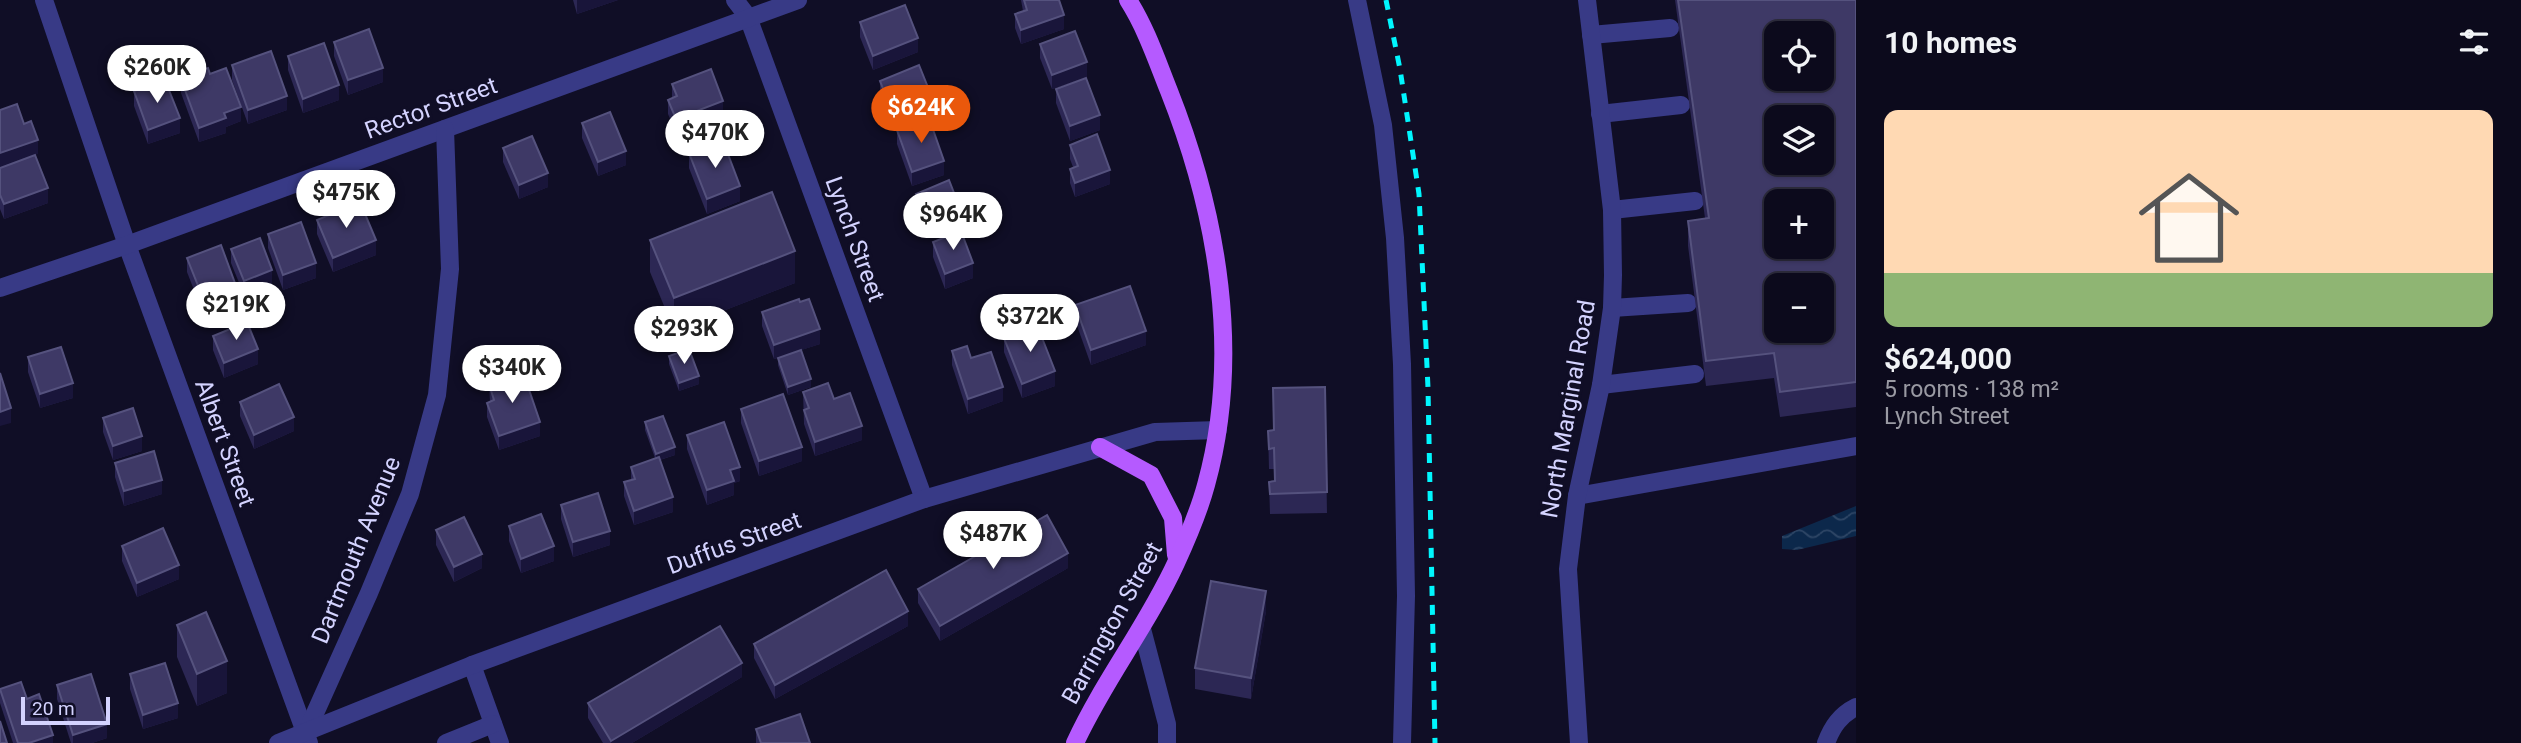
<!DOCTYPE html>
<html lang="en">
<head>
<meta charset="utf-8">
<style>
	body { margin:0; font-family:Roboto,sans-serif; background:#151325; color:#f1f3f6; height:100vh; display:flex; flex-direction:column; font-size:26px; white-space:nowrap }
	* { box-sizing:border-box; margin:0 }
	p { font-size:23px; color:#9a9aa3 }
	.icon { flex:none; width:38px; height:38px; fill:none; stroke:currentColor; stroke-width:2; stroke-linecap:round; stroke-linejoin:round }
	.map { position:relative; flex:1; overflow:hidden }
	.sheet { display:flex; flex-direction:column; background:#0c0a1c; width:665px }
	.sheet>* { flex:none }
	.fabs { position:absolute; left:1764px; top:21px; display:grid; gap:14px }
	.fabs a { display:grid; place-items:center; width:70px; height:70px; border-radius:14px; background:#0c0a1c; box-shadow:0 2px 5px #0004,0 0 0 2px #2c2b3b; font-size:35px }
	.scale { position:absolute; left:21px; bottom:18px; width:89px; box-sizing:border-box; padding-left:7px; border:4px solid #d4d3ff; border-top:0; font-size:19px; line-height:24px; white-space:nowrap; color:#d4d3ff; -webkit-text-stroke:5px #100e26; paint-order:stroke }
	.price { position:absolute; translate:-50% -60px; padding:0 16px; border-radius:24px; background:#fff; color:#222; font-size:23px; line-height:46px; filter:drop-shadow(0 2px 4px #0008) }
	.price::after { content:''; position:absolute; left:50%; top:42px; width:21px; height:16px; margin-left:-10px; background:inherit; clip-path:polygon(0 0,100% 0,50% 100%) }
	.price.selected { background:#ea580c; color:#fff }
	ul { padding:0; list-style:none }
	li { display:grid; align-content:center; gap:14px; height:371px; padding:0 28px }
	li span { display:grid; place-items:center; height:217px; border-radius:14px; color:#555 }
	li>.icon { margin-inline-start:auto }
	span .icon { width:126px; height:126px; fill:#fffc; stroke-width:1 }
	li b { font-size:30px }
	h2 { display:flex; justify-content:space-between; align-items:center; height:84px; padding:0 28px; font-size:30px }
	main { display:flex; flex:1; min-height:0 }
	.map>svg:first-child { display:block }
</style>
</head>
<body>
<main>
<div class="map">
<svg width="1856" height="743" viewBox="0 0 1856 743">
	<defs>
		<pattern id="water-waves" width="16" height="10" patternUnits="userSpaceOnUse" patternTransform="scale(1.75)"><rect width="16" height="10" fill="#0c284b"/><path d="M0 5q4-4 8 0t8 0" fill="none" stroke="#2e4666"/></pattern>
	</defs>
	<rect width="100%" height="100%" fill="#100e26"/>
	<path fill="url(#water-waves)" d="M 1856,506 L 1856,536 L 1797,550 L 1782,549 L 1782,536 Z"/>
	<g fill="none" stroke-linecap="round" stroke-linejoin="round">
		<g stroke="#383a86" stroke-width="18">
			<path d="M 44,0 L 127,245 L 309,743"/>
			<path d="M 735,0 L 748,17 L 924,499"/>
			<path d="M 1357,0 L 1383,125 L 1395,238 L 1402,364 L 1406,596 L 1402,743"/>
			<path d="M 1591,35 L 1670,28"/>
			<path d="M 1600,114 L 1681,105"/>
			<path d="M 1612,210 L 1695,201"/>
			<path d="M 0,288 L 127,245 L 798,0"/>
			<path d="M 1612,308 L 1688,303"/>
			<path d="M 1601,385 L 1695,374"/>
			<path d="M 1577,496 L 1856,446"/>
			<path d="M 1142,629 L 1167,724 L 1167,743"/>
			<path d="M 472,665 L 500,743"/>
			<path d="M 303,740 L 369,593 L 410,494 L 437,395 L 450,269 L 445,129"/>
			<path d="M 278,743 L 472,665 L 924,499 L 1155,432 L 1218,430"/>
			<path d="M 446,743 L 493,724"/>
			<path d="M 1579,743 L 1568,569 L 1577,496 L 1601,385 L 1612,308 L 1613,275 L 1612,210 L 1587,0"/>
			<path d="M 1826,743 C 1832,727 1840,715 1856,707"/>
		</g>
		<g stroke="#b55aff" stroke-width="18">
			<path d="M 1100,447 L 1151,475 L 1173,518 L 1176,555"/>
			<path d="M 1075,743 C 1104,680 1147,626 1176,563 C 1187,539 1199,511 1206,485 C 1242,355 1218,215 1169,91 C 1157,61 1146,28 1128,0"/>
		</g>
		<path stroke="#00f6fe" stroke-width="5" stroke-dasharray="10 9" stroke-linecap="butt" d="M 1386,0 L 1400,69 L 1419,194 L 1428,388 L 1435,743"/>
	</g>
	<g fill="#2c2754">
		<path d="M 573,0 L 618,0 L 577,14 Z"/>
		<path d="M 1021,0 L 1059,0 L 1064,29 L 1021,44 L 1015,28 L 1015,14 L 1023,11 Z"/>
		<path d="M 1675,0 L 1856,0 L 1856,407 L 1780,417 L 1774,378 L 1706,386 L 1688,246 L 1688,221 L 1705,218 Z"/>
		<path d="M 860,22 L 918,52 L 873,70 L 860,37 Z"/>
		<path d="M 334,42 L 383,82 L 348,95 L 334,56 Z"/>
		<path d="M 1040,44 L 1087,77 L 1052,89 L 1040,58 Z"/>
		<path d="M 288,56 L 339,100 L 303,113 L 288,70 Z"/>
		<path d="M 232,65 L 287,110 L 248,124 L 232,80 Z"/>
		<path d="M 210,74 L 241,121 L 226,127 L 226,133 L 199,142 L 181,93 L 181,79 Z"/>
		<path d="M 880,81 L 933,115 L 894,130 L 880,95 Z"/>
		<path d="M 672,84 L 723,115 L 676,133 L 668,114 L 668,100 L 672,98 Z"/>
		<path d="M 1056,89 L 1100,130 L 1070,141 L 1056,103 Z"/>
		<path d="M 134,91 L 180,133 L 148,144 L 134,106 Z"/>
		<path d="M 582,123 L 626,165 L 598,176 L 582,138 Z"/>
		<path d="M 897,130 L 944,175 L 912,186 L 897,144 Z"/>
		<path d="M 1070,145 L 1110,184 L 1075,197 L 1070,183 L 1070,169 L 1073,167 L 1070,159 Z"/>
		<path d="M 503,148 L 548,187 L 519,199 L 503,162 Z"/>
		<path d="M 689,153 L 740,201 L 707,214 L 689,168 Z"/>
		<path d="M 0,168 L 48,203 L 4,219 L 0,209 Z"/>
		<path d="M 916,194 L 961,225 L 928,238 L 916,208 Z"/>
		<path d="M 317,220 L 376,255 L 333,272 L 317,234 Z"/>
		<path d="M 268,234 L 316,278 L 283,290 L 268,248 Z"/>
		<path d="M 650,240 L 795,283 L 674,330 L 650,272 Z"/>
		<path d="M 933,242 L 973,278 L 945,289 L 933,257 Z"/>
		<path d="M 231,249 L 272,284 L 244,295 L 231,263 Z"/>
		<path d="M 187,258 L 236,300 L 203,313 L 187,272 Z"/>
		<path d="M 1075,305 L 1146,345 L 1091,365 L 1075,320 Z"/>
		<path d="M 762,312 L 820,344 L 801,350 L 811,387 L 788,395 L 778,365 L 778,358 L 774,359 L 762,326 Z"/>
		<path d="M 213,336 L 258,364 L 224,378 L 213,350 Z"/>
		<path d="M 1004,338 L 1055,386 L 1022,398 L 1004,352 Z"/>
		<path d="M 952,351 L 971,358 L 1003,401 L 968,414 L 952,365 Z"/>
		<path d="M 669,356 L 699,384 L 679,391 L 669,364 Z"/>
		<path d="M 28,357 L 73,398 L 40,408 L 28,372 Z"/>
		<path d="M 489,384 L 540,436 L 499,450 L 487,417 L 487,403 L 490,402 Z"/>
		<path d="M 1325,387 L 1327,513 L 1270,514 L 1269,482 L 1275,482 L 1274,469 L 1269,469 L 1268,431 L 1274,430 Z"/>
		<path d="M 803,392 L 834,399 L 862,440 L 815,456 L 804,424 Z"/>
		<path d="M 240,402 L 294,431 L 254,449 L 240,416 Z"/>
		<path d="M 741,409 L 802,461 L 759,476 L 741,423 Z"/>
		<path d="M 103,418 L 142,451 L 113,460 L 103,432 Z"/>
		<path d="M 645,422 L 675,455 L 660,460 L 673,512 L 634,525 L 624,496 L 624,482 L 631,480 L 631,467 L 655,458 L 645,430 Z"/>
		<path d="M 687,435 L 740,481 L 734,483 L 734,495 L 707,505 L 687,449 Z"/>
		<path d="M 115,463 L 162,494 L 124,506 L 115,477 Z"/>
		<path d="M 561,505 L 610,545 L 573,557 L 561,519 Z"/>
		<path d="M 509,526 L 554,561 L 521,573 L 509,541 Z"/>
		<path d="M 436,530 L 482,568 L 454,582 L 436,545 Z"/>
		<path d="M 122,546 L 179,579 L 137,597 L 122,561 Z"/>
		<path d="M 1068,568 L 940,641 L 918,603 L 918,589 Z"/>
		<path d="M 1266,611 L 1251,699 L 1195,689 L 1195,668 Z"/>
		<path d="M 177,625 L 227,693 L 197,706 L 177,657 Z"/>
		<path d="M 908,626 L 775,699 L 754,658 L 754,644 Z"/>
		<path d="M 130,674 L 178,718 L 143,729 L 130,689 Z"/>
		<path d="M 742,677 L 632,743 L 603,743 L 588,718 L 588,703 Z"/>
		<path d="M 57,685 L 107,738 L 92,743 L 71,743 L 57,699 Z"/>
		<path d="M 0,689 L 27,699 L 53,743 L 13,743 L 0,703 Z"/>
		<path d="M 756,729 L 810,743 L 756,743 Z"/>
	</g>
	<g fill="#19153a">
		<path d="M 577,0 L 618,0 L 577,14 Z"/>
		<path d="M 1064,15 L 1064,29 L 1021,44 L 1021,30 Z"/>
		<path d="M 918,38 L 918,52 L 873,70 L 873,56 Z"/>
		<path d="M 1087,62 L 1087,77 L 1052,89 L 1052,75 Z"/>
		<path d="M 383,68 L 383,82 L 348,95 L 348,80 Z"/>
		<path d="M 339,85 L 339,100 L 303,113 L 303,99 Z"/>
		<path d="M 287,96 L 287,110 L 248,124 L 248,110 Z"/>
		<path d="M 933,100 L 933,115 L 894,130 L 894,116 Z"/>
		<path d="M 723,101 L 723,115 L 676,133 L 676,119 Z"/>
		<path d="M 241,107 L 241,121 L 226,127 L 226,133 L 199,142 L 199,128 L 224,113 Z"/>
		<path d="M 1100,115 L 1100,130 L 1070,141 L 1070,126 Z"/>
		<path d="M 180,118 L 180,133 L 148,144 L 148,130 Z"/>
		<path d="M 38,140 L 38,154 L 0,168 L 0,153 Z"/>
		<path d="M 626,151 L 626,165 L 598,176 L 598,162 Z"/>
		<path d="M 944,161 L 944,175 L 912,186 L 912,172 Z"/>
		<path d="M 1110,170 L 1110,184 L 1075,197 L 1075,183 Z"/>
		<path d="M 548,173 L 548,187 L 519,199 L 519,185 Z"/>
		<path d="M 740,186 L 740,201 L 707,214 L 707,199 Z"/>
		<path d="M 48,188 L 48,203 L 4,219 L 4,204 Z"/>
		<path d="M 961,211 L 961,225 L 928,238 L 928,224 Z"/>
		<path d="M 376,240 L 376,255 L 333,272 L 333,258 Z"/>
		<path d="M 795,251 L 795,283 L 674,330 L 674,298 Z"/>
		<path d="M 316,263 L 316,278 L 283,290 L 283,275 Z"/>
		<path d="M 973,263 L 973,278 L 945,289 L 945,274 Z"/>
		<path d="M 272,270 L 272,284 L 244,295 L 244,281 Z"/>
		<path d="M 236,286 L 236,300 L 203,313 L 203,298 Z"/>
		<path d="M 820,329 L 820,344 L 774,359 L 774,345 Z"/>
		<path d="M 1146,331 L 1146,345 L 1091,365 L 1091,350 Z"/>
		<path d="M 258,349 L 258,364 L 224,378 L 224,363 Z"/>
		<path d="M 1055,371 L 1055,386 L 1022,398 L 1022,384 Z"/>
		<path d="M 699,376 L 699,384 L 679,391 L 679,383 Z"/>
		<path d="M 811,379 L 811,387 L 788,395 L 788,387 Z"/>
		<path d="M 73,383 L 73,398 L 40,408 L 40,394 Z"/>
		<path d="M 1003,387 L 1003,401 L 968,414 L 968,399 Z"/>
		<path d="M 11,408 L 11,423 L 0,426 L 0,412 Z"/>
		<path d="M 294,417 L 294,431 L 254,449 L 254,435 Z"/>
		<path d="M 540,422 L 540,436 L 499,450 L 499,436 Z"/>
		<path d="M 862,426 L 862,440 L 815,456 L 815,442 Z"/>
		<path d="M 142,436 L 142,451 L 113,460 L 113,446 Z"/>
		<path d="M 675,447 L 675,455 L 656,461 L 656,454 Z"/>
		<path d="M 802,447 L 802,461 L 759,476 L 759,461 Z"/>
		<path d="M 740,467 L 740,481 L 734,483 L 734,495 L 707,505 L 707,490 L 730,470 Z"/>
		<path d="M 162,480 L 162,494 L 124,506 L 124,491 Z"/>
		<path d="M 673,497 L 673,512 L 634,525 L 634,511 Z"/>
		<path d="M 610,531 L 610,545 L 573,557 L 573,542 Z"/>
		<path d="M 554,546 L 554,561 L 521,573 L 521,559 Z"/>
		<path d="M 1068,553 L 1068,568 L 940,641 L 940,626 Z"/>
		<path d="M 482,554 L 482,568 L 454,582 L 454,567 Z"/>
		<path d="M 179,565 L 179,579 L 137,597 L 137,583 Z"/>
		<path d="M 1266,591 L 1266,611 L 1251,699 L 1251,678 Z"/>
		<path d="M 908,611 L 908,626 L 775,699 L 775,685 Z"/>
		<path d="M 227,661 L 227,693 L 197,706 L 197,674 Z"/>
		<path d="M 742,663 L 742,677 L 632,743 L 611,743 L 611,741 Z"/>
		<path d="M 178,703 L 178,718 L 143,729 L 143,715 Z"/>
		<path d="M 107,724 L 107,738 L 92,743 L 73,743 L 73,735 Z"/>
		<path d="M 53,735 L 53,743 L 29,743 Z"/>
	</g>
	<g fill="#3e3966" stroke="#55527e" stroke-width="2" fill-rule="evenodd">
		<path d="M 1024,0 L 1059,0 L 1064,15 L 1021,30 L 1015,14 L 1027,10 Z"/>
		<path d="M 1678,0 L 1856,0 L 1856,382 L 1780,392 L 1774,353 L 1706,361 L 1688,221 L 1709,218 ZM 1776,33 L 1822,33 L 1822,79 L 1776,79 ZM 1776,117 L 1822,117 L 1822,163 L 1776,163 ZM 1776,201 L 1822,201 L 1822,247 L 1776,247 ZM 1776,285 L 1822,285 L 1822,331 L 1776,331 Z"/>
		<path d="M 905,5 L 918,38 L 873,56 L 860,22 Z"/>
		<path d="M 369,29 L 383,68 L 348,80 L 334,42 Z"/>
		<path d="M 1075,31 L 1087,62 L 1052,75 L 1040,44 Z"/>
		<path d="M 324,43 L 339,85 L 303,99 L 288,56 Z"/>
		<path d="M 271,51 L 287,96 L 248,110 L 232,65 Z"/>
		<path d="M 919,65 L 933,100 L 894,116 L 880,81 Z"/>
		<path d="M 208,68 L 210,74 L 226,68 L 241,107 L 224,113 L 226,118 L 199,128 L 181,79 Z"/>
		<path d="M 711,69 L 723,101 L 676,119 L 668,100 L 677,96 L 672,84 Z"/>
		<path d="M 1086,78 L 1100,115 L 1070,126 L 1056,89 Z"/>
		<path d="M 165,80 L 180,118 L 148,130 L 134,91 Z"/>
		<path d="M 17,104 L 24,124 L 31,121 L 38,140 L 0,153 L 0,110 Z"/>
		<path d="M 610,112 L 626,151 L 598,162 L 582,123 Z"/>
		<path d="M 929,118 L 944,161 L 912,172 L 897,130 Z"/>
		<path d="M 1097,134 L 1110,170 L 1075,183 L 1070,169 L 1078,166 L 1070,145 Z"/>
		<path d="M 532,136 L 548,173 L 519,185 L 503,148 Z"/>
		<path d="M 723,141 L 740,186 L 707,199 L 689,153 Z"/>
		<path d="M 35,155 L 48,188 L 4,204 L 0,195 L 0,168 Z"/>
		<path d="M 949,180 L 961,211 L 928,224 L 916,194 Z"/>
		<path d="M 772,192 L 795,251 L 674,298 L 650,240 Z"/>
		<path d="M 360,202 L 376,240 L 333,258 L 317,220 Z"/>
		<path d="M 301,222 L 316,263 L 283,275 L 268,234 Z"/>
		<path d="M 961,231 L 973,263 L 945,274 L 933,242 Z"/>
		<path d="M 260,238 L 272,270 L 244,281 L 231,249 Z"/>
		<path d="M 221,245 L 236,286 L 203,298 L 187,258 Z"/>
		<path d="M 1130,286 L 1146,331 L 1091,350 L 1075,305 Z"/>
		<path d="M 799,299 L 800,302 L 809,299 L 820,329 L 774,345 L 762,312 Z"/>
		<path d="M 247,322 L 258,349 L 224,363 L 213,336 Z"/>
		<path d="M 1037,325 L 1055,371 L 1022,384 L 1004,338 Z"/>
		<path d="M 967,346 L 971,358 L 991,352 L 1003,387 L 968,399 L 952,351 Z"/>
		<path d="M 61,347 L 73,383 L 40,394 L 28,357 Z"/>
		<path d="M 689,349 L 699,376 L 679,383 L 669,356 Z"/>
		<path d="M 801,350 L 811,379 L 788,387 L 778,358 Z"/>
		<path d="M 523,372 L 540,422 L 499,436 L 487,403 L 494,400 L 489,384 Z"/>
		<path d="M 0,373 L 11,408 L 0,412 Z"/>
		<path d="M 828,383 L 834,399 L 850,393 L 862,426 L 815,442 L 804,410 L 809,408 L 803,392 Z"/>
		<path d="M 279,384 L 294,417 L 254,435 L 240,402 Z"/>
		<path d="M 1325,387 L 1327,492 L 1270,494 L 1269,482 L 1275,481 L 1274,448 L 1269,449 L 1268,431 L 1274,430 L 1273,388 Z"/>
		<path d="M 783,394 L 802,447 L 759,461 L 741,409 Z"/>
		<path d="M 133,408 L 142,436 L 113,446 L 103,418 Z"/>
		<path d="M 663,416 L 675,447 L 656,454 L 645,422 Z"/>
		<path d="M 724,422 L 740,467 L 730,470 L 734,481 L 707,490 L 687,435 Z"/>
		<path d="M 154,451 L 162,480 L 124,491 L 115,463 Z"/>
		<path d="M 659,457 L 673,497 L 634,511 L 624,482 L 635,479 L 631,467 Z"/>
		<path d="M 598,493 L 610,531 L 573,542 L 561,505 Z"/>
		<path d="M 541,514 L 554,546 L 521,559 L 509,526 Z"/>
		<path d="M 1047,515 L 1068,553 L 940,626 L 918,589 Z"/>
		<path d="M 464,517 L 482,554 L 454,567 L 436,530 Z"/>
		<path d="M 163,528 L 179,565 L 137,583 L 122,546 Z"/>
		<path d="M 886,570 L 908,611 L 775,685 L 754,644 Z"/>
		<path d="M 1211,581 L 1266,591 L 1251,678 L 1195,668 Z"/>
		<path d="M 206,612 L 227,661 L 197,674 L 177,625 Z"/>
		<path d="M 720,626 L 742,663 L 611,741 L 588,703 Z"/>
		<path d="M 165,663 L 178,703 L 143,715 L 130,674 Z"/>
		<path d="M 91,674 L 107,724 L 73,735 L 57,685 Z"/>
		<path d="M 21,682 L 27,699 L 39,694 L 53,735 L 29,743 L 18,743 L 0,689 Z"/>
		<path d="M 800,714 L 810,743 L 761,743 L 756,729 Z"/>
		<path d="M 0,721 L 7,743 L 0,743 Z"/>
	</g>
	<g text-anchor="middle" stroke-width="6" stroke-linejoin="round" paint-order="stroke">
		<g font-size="24" fill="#d4d3ff" stroke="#100e26">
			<text transform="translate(431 108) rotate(-20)" y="8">Rector Street</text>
			<text transform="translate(855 239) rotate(70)" y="8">Lynch Street</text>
			<text transform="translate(1568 409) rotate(-80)" y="8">North Marginal Road</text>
			<text transform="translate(225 443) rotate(70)" y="8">Albert Street</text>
			<text transform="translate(734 543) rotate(-20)" y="8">Duffus Street</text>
			<text transform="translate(356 550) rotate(-68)" y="8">Dartmouth Avenue</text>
			<text transform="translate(1112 623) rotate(-61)" y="8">Barrington Street</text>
		</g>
	</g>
</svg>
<div class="fabs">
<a><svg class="icon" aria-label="locate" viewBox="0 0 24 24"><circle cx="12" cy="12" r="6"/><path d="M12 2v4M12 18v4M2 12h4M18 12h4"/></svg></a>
<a><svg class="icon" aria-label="layers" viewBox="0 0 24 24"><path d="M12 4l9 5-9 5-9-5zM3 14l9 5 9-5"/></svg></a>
<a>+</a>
<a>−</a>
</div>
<div class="scale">20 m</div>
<b class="price" style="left:157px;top:105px">$260K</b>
<b class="price selected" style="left:921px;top:145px">$624K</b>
<b class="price" style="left:715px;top:170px">$470K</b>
<b class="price" style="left:346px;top:230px">$475K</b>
<b class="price" style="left:953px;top:252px">$964K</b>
<b class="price" style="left:236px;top:342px">$219K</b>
<b class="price" style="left:1030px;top:354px">$372K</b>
<b class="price" style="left:684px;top:366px">$293K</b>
<b class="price" style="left:512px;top:405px">$340K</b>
<b class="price" style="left:993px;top:571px">$487K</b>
</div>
<section class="sheet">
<h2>10 homes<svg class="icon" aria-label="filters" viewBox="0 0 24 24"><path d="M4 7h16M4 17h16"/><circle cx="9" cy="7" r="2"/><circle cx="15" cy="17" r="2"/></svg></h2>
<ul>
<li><span style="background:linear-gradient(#ffd9b3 75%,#8fb573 0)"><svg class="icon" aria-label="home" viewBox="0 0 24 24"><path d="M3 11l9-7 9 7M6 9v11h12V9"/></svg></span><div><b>$624,000</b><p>5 rooms · 138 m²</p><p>Lynch Street</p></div></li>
</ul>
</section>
</main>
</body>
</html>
